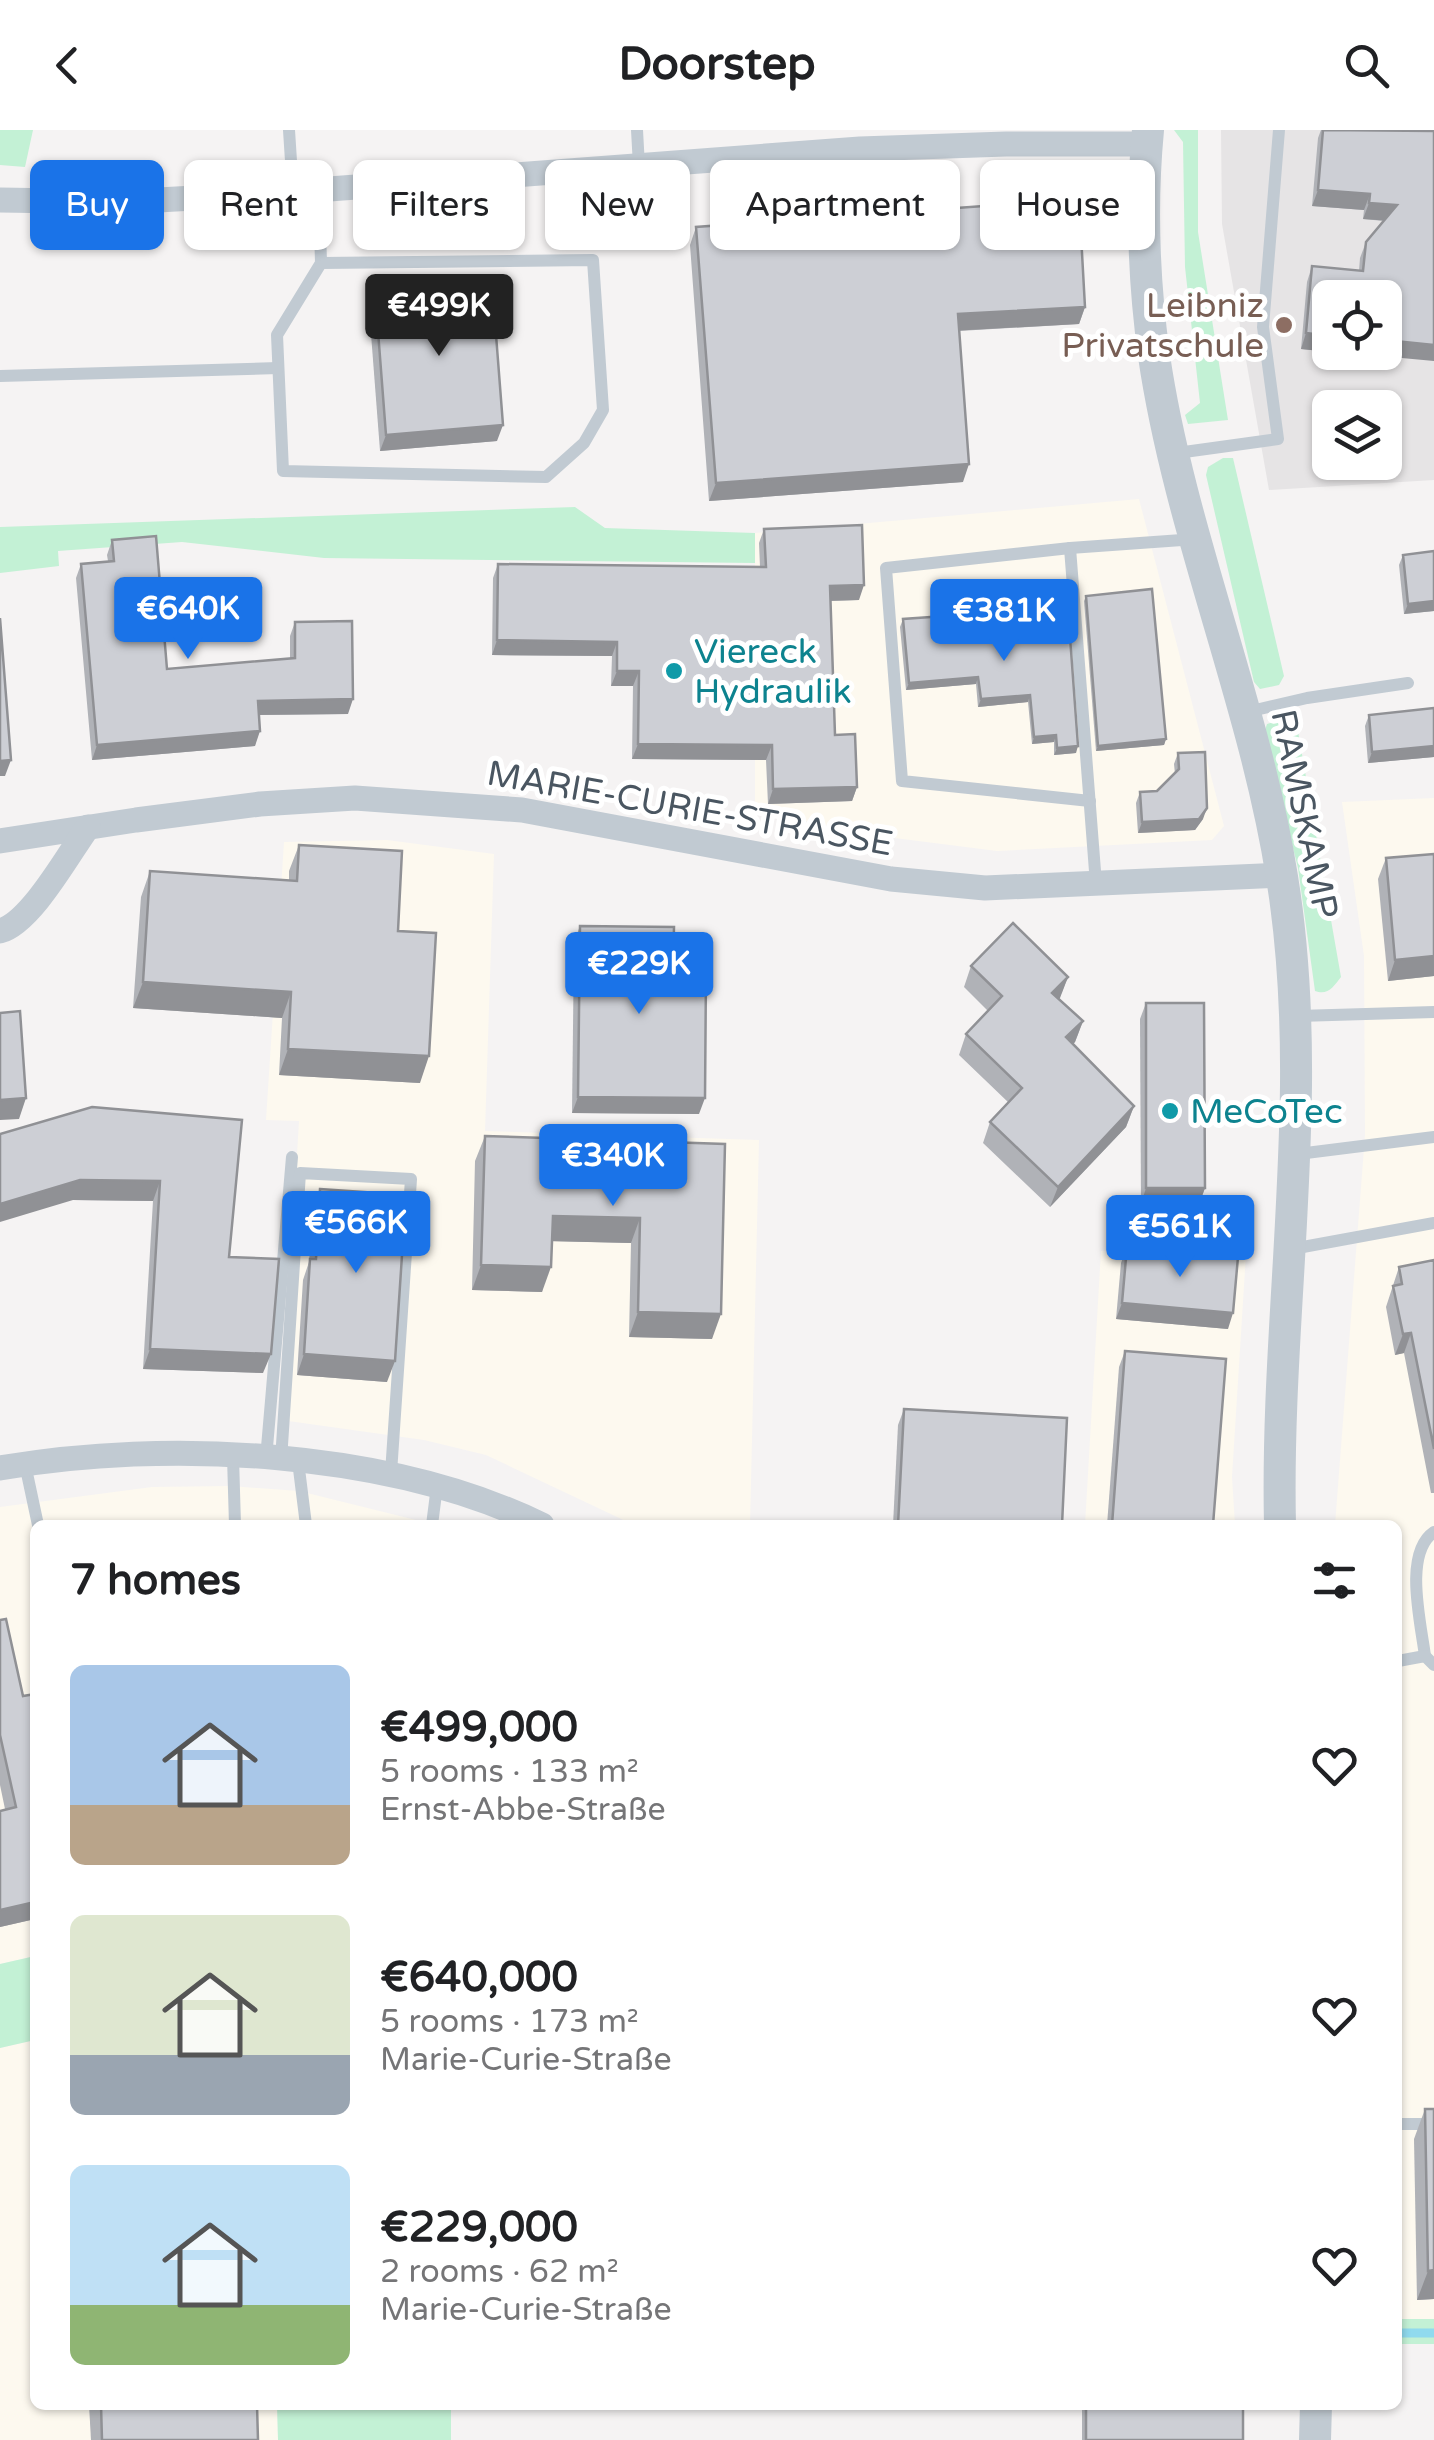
<!DOCTYPE html>
<html lang="en">
<head>
<meta charset="utf-8">
<style>
	body { margin:0; font-family:"Varela Round",sans-serif; background:#f6f6f6; color:#202124; height:100vh; display:flex; flex-direction:column; font-size:38px; white-space:nowrap }
	* { box-sizing:border-box; margin:0 }
	p { font-size:32px; color:#757577 }
	.icon { flex:none; width:55px; height:55px; fill:none; stroke:currentColor; stroke-width:2; stroke-linecap:round; stroke-linejoin:round }
	.map { position:relative; flex:1; overflow:hidden }
	.side { position:absolute; left:30px; top:1390px; width:1372px; height:890px; display:flex; flex-direction:column; background:#fff; border-radius:15px; box-shadow:0 2px 8px #0004 }
	.side>* { flex:none }
	.top-card { position:absolute; left:30px; top:30px; width:1375px; height:90px; display:flex; gap:20px }
	.buttons { position:absolute; left:1312px; top:150px; display:grid; gap:20px }
	.buttons a { display:grid; place-items:center; width:90px; height:90px; border-radius:15px; background:#fff; box-shadow:0 2px 8px #0004; font-size:50px }
	.price { position:absolute; translate:-50% -85px; padding:0 22px; border-radius:10px; background:#1a73e8; color:#fff; font-size:32px; line-height:65px; filter:drop-shadow(0 2px 5px #0008) }
	.price::after { content:''; position:absolute; left:50%; top:60px; width:30px; height:22px; margin-left:-15px; background:inherit; clip-path:polygon(0 0,100% 0,50% 100%) }
	.price.active { background:#222; color:#fff }
	ul { padding:0; list-style:none }
	li { display:flex; align-items:center; gap:30px; height:250px; padding:0 40px }
	li span { display:grid; place-items:center; flex:none; width:280px; height:200px; border-radius:15px; color:#555 }
	li>.icon { margin-inline-start:auto }
	span .icon { width:120px; height:120px; fill:#fffc; stroke-width:1 }
	li b { font-size:42px }
	h2 { display:flex; justify-content:space-between; align-items:center; height:120px; padding:0 40px; font-size:42px }
	.tag { padding:0 35px; border-radius:15px; background:#fff; box-shadow:0 2px 8px #0004; font-size:35px; line-height:90px }
	.tag.active { background:#1a73e8; color:#fff }
	header { display:flex; justify-content:space-between; align-items:center; height:130px; padding:0 40px; background:#fff; font-size:45px; font-weight:700 }
	.map>svg:first-child { display:block }
</style>
</head>
<body>
<header><svg class="icon" aria-label="back" viewBox="0 0 24 24"><path d="M15 5l-7 7 7 7"/></svg>Doorstep<svg class="icon" aria-label="search" viewBox="0 0 24 24"><circle cx="10" cy="10" r="6"/><path d="M15 15l6 6"/></svg></header>
<div class="map">
<svg width="1434" height="2310" viewBox="0 0 1434 2310">
	<rect width="100%" height="100%" fill="#f5f3f3"/>
	<g fill="#fdf9ef">
		<path d="M 1139,369 L 1224,696 L 1212,710 L 997,721 L 871,705 L 755,680 L 755,403 Z"/>
		<path d="M 1434,668 L 1434,2189 L 1398,2189 L 1398,1395 L 1335,1395 L 1365,1005 L 1364,826 L 1342,672 Z"/>
		<path d="M 387,710 L 494,724 L 485,1001 L 759,1010 L 750,1395 L 634,1395 L 486,1325 L 424,1310 L 281,1290 L 299,991 L 266,990 L 284,712 Z"/>
		<path d="M 1101,1121 L 1246,1124 L 1232,1347 L 1235,1395 L 1085,1395 Z"/>
		<path d="M 230,1356 L 299,1361 L 436,1395 L 35,1395 L 35,1826 L 0,1834 L 0,1377 L 152,1357 Z"/>
		<path d="M 35,1910 L 35,2275 L 277,2275 L 278,2310 L 0,2310 L 0,1918 Z"/>
	</g>
	<path fill="#e6e4e5" fill-rule="evenodd" d="M 1221,0 L 1434,0 L 1434,350 L 1269,360 L 1222,94 ZM 1330,168 L 1385,168 L 1385,222 L 1330,222 ZM 1330,278 L 1385,278 L 1385,332 L 1330,332 Z"/>
	<g fill="#c3f1d5">
		<path d="M 0,0 L 33,0 L 25,37 L 0,35 Z"/>
		<path d="M 1174,0 L 1198,0 L 1198,102 L 1228,290 L 1188,294 L 1185,285 L 1200,273 L 1185,137 L 1183,12 Z"/>
		<path d="M 1223,328 L 1233,328 L 1284,546 L 1279,555 L 1260,559 L 1254,552 L 1206,345 L 1208,337 Z"/>
		<path d="M 575,377 L 605,398 L 755,403 L 755,433 L 324,428 L 182,412 L 58,421 L 59,436 L 0,443 L 0,397 Z"/>
		<path d="M 1286,588 L 1296,590 L 1341,847 C 1334,856 1328,866 1315,861 L 1298,738 L 1264,603 L 1267,594 Z"/>
		<path d="M 35,1826 L 35,1910 L 0,1918 L 0,1834 Z"/>
		<rect x="1398" y="2189" width="36" height="25"/>
		<path d="M 277,2275 L 451,2275 L 451,2310 L 278,2310 Z"/>
	</g>
	<g fill="none" stroke-linecap="round" stroke-linejoin="round">
		<path stroke="#90daee" stroke-width="9" d="M 1398,2203 L 1434,2203"/>
		<g stroke="#c1cad2" stroke-width="12">
			<path d="M 289,0 L 293,62"/>
			<path d="M 637,0 L 639,36"/>
			<path d="M 319,60 L 321,133 L 277,205 L 283,341 L 546,347 L 584,313 L 603,280 L 593,130 L 321,133"/>
			<path d="M 0,246 L 278,238"/>
			<path d="M 1177,323 L 1278,309 L 1263,197 L 1279,0"/>
			<path d="M 1070,418 L 1096,754"/>
			<path d="M 1247,582 L 1307,568 L 1408,553"/>
			<path d="M 1090,671 L 902,651 L 886,438 L 1070,418 L 1196,409"/>
			<path d="M 1298,886 L 1434,882"/>
			<path d="M 1298,1024 L 1434,1007"/>
			<path d="M 1292,1119 L 1434,1093"/>
			<path d="M 233,1327 L 235,1395"/>
			<path d="M 266,1329 L 292,1027"/>
			<path d="M 281,1330 L 300,1043 L 411,1049 L 391,1343"/>
			<path d="M 298,1331 L 306,1395"/>
			<path d="M 25,1334 L 38,1395"/>
			<path d="M 432,1395 L 437,1356"/>
			<path d="M 1425,1526 C 1421,1493 1403,1423 1434,1402"/>
			<path d="M 1398,1531 L 1425,1526 L 1434,1535"/>
			<path d="M 1398,1994 L 1434,1994"/>
		</g>
		<g stroke="#c1cad2" stroke-width="25">
			<path d="M 0,70 L 123,72 L 263,64 L 860,19 L 1006,14 L 1147,14"/>
			<path d="M 0,711 L 136,690 L 260,674 L 355,668 L 522,680 L 891,749 L 985,758 L 1282,745"/>
			<path d="M 0,801 C 31,793 69,723 88,697"/>
			<path d="M 0,1338 C 167,1309 388,1320 542,1395"/>
		</g>
		<g stroke="#c1cad2" stroke-width="32">
			<path d="M 1148,0 C 1141,74 1144,153 1154,226 C 1180,403 1254,570 1282,747 C 1317,962 1275,1179 1280,1395"/>
			<path d="M 1315,2310 L 1316,2275"/>
		</g>
	</g>
	<g fill="#b0b2b7">
		<path d="M 1321,0 L 1417,0 L 1434,231 L 1330,168 L 1330,222 L 1301,219 L 1307,152 L 1312,136 L 1359,141 L 1360,128 L 1366,112 L 1384,91 L 1363,89 L 1364,80 L 1312,76 L 1318,8 Z"/>
		<path d="M 696,97 L 1085,177 L 1079,194 L 959,201 L 963,352 L 709,371 L 690,115 Z"/>
		<path d="M 375,162 L 497,311 L 380,321 L 369,178 Z"/>
		<path d="M 764,399 L 859,470 L 830,471 L 835,605 L 857,657 L 852,671 L 768,674 L 766,630 L 632,629 L 633,556 L 611,556 L 612,526 L 492,525 L 493,448 L 498,434 L 760,437 L 759,413 Z"/>
		<path d="M 112,410 L 167,539 L 290,528 L 290,506 L 295,492 L 348,584 L 259,585 L 255,616 L 92,630 L 76,448 L 81,434 L 108,431 L 107,425 Z"/>
		<path d="M 1434,421 L 1434,481 L 1404,484 L 1399,435 L 1403,425 Z"/>
		<path d="M 1086,466 L 1166,609 L 1164,615 L 1096,621 L 1084,471 Z"/>
		<path d="M 1043,468 L 1076,623 L 1054,625 L 1054,612 L 1032,614 L 1028,572 L 978,577 L 976,554 L 906,560 L 900,497 L 903,489 L 975,508 L 1021,504 L 1021,497 L 1023,490 L 1042,488 L 1041,475 Z"/>
		<path d="M 1434,578 L 1434,627 L 1368,633 L 1365,596 L 1369,585 Z"/>
		<path d="M 1178,623 L 1203,689 L 1195,700 L 1138,703 L 1136,673 L 1140,662 L 1157,661 L 1175,644 L 1174,634 Z"/>
		<path d="M 299,715 L 398,801 L 420,953 L 279,945 L 282,888 L 133,878 L 141,767 L 150,741 L 289,750 L 289,741 Z"/>
		<path d="M 1434,724 L 1434,846 L 1388,851 L 1378,749 L 1386,728 Z"/>
		<path d="M 580,796 L 673,840 L 699,984 L 572,983 L 574,812 Z"/>
		<path d="M 971,836 L 1068,847 L 1059,869 L 1083,891 L 1075,912 L 1073,914 L 1134,976 L 1126,997 L 1050,1077 L 983,1013 L 990,992 L 1009,973 L 959,925 L 966,904 L 988,881 L 964,857 Z"/>
		<path d="M 1146,873 L 1205,1058 L 1199,1074 L 1141,1074 L 1140,889 Z"/>
		<path d="M 92,977 L 229,1127 L 263,1243 L 143,1239 L 153,1071 L 73,1070 Z"/>
		<path d="M 485,1006 L 725,1014 L 712,1209 L 629,1207 L 631,1113 L 552,1111 L 542,1162 L 472,1160 L 475,1031 Z"/>
		<path d="M 320,1059 L 387,1252 L 297,1245 L 303,1150 L 309,1132 L 313,1080 Z"/>
		<path d="M 1127,1117 L 1228,1199 L 1116,1189 L 1121,1133 Z"/>
		<path d="M 1434,1130 L 1434,1363 L 1431,1363 L 1404,1223 L 1395,1225 L 1386,1177 L 1399,1137 Z"/>
		<path d="M 1125,1221 L 1213,1395 L 1107,1395 L 1119,1237 Z"/>
		<path d="M 904,1279 L 1062,1395 L 893,1395 L 898,1295 Z"/>
		<path d="M 0,1490 L 23,1566 L 35,1564 L 35,1789 L 0,1797 L 0,1681 L 5,1679 L 0,1655 Z"/>
		<path d="M 1425,1979 L 1434,2169 L 1417,2170 L 1414,2009 Z"/>
		<path d="M 89,2275 L 257,2275 L 258,2310 L 91,2310 Z"/>
		<rect x="1082" y="2275" width="161" height="35"/>
	</g>
	<g fill="#909195">
		<path d="M 1318,60 L 1370,64 L 1364,80 L 1312,76 Z"/>
		<path d="M 1369,73 L 1397,75 L 1391,91 L 1363,89 Z"/>
		<path d="M 1085,177 L 1079,194 L 951,201 L 958,184 Z"/>
		<path d="M 1306,203 L 1330,206 L 1330,222 L 1301,219 Z"/>
		<path d="M 1385,210 L 1434,215 L 1434,231 L 1337,222 L 1385,222 Z"/>
		<path d="M 503,295 L 497,311 L 380,321 L 386,305 Z"/>
		<path d="M 969,334 L 963,352 L 709,371 L 716,353 Z"/>
		<path d="M 864,455 L 859,470 L 824,471 L 830,456 Z"/>
		<path d="M 1434,471 L 1434,481 L 1404,484 L 1408,474 Z"/>
		<path d="M 497,510 L 617,512 L 612,526 L 492,525 Z"/>
		<path d="M 617,541 L 639,541 L 633,556 L 611,556 Z"/>
		<path d="M 978,547 L 976,554 L 906,560 L 909,553 Z"/>
		<path d="M 1030,565 L 1028,572 L 978,577 L 981,569 Z"/>
		<path d="M 353,569 L 348,584 L 252,585 L 258,571 Z"/>
		<path d="M 260,601 L 255,616 L 92,630 L 97,615 Z"/>
		<path d="M 1056,605 L 1054,612 L 1032,614 L 1034,607 Z"/>
		<path d="M 1166,609 L 1164,615 L 1096,621 L 1098,616 Z"/>
		<path d="M 638,614 L 772,615 L 766,630 L 632,629 Z"/>
		<path d="M 1078,616 L 1076,623 L 1054,625 L 1057,618 Z"/>
		<path d="M 1434,616 L 1434,627 L 1368,633 L 1372,622 Z"/>
		<path d="M 11,630 L 5,646 L 0,646 L 0,631 Z"/>
		<path d="M 857,657 L 852,671 L 768,674 L 773,659 Z"/>
		<path d="M 1207,678 L 1203,689 L 1195,700 L 1138,703 L 1142,692 Z"/>
		<path d="M 1434,826 L 1434,846 L 1388,851 L 1395,830 Z"/>
		<path d="M 1068,847 L 1060,868 L 1045,884 L 1052,863 Z"/>
		<path d="M 143,852 L 291,862 L 282,888 L 133,878 Z"/>
		<path d="M 1083,891 L 1075,912 L 1059,928 L 1066,907 Z"/>
		<path d="M 288,919 L 429,926 L 420,953 L 279,945 Z"/>
		<path d="M 578,967 L 705,968 L 699,984 L 572,983 Z"/>
		<path d="M 26,968 L 19,989 L 0,990 L 0,970 Z"/>
		<path d="M 1134,976 L 1126,997 L 1050,1077 L 1058,1057 Z"/>
		<path d="M 80,1050 L 160,1051 L 153,1071 L 73,1070 L 0,1092 L 0,1074 Z"/>
		<path d="M 1146,1058 L 1205,1058 L 1199,1074 L 1141,1074 Z"/>
		<path d="M 553,1086 L 640,1088 L 631,1113 L 544,1111 Z"/>
		<path d="M 481,1135 L 551,1137 L 542,1162 L 472,1160 Z"/>
		<path d="M 1122,1173 L 1233,1183 L 1228,1199 L 1116,1189 Z"/>
		<path d="M 638,1182 L 721,1184 L 712,1209 L 629,1207 Z"/>
		<path d="M 1411,1203 L 1404,1223 L 1395,1225 L 1403,1204 Z"/>
		<path d="M 150,1219 L 271,1224 L 263,1243 L 143,1239 Z"/>
		<path d="M 304,1224 L 395,1231 L 387,1252 L 297,1245 Z"/>
		<path d="M 35,1772 L 35,1789 L 0,1797 L 0,1780 Z"/>
		<path d="M 1434,2140 L 1434,2169 L 1417,2170 L 1428,2141 Z"/>
	</g>
	<g fill="#cdcfd5" stroke="#909195" stroke-width="2.5">
		<path d="M 1323,0 L 1434,1 L 1434,215 L 1385,210 L 1385,168 L 1330,168 L 1330,206 L 1306,203 L 1312,136 L 1363,141 L 1366,112 L 1397,75 L 1369,73 L 1370,64 L 1318,60 Z"/>
		<path d="M 1079,69 L 1085,177 L 958,184 L 969,334 L 716,353 L 696,97 Z"/>
		<path d="M 492,153 L 503,295 L 386,305 L 375,162 Z"/>
		<path d="M 862,395 L 864,455 L 830,456 L 835,605 L 855,604 L 857,657 L 773,659 L 772,615 L 638,614 L 639,541 L 617,541 L 617,512 L 497,510 L 498,434 L 766,437 L 764,399 Z"/>
		<path d="M 156,406 L 167,539 L 295,528 L 295,492 L 352,491 L 353,569 L 258,571 L 260,601 L 97,615 L 81,434 L 114,431 L 112,410 Z"/>
		<path d="M 1434,421 L 1434,471 L 1408,474 L 1403,425 Z"/>
		<path d="M 1152,459 L 1166,609 L 1098,616 L 1086,466 Z"/>
		<path d="M 1067,466 L 1078,616 L 1057,618 L 1056,605 L 1034,607 L 1030,565 L 981,569 L 978,547 L 909,553 L 903,489 L 973,484 L 975,508 L 1025,504 L 1023,490 L 1045,488 L 1043,468 Z"/>
		<path d="M 0,488 L 11,630 L 0,631 Z"/>
		<path d="M 1434,578 L 1434,616 L 1372,622 L 1369,585 Z"/>
		<path d="M 1205,622 L 1207,678 L 1199,689 L 1142,692 L 1140,662 L 1157,661 L 1179,639 L 1178,623 Z"/>
		<path d="M 299,715 L 402,721 L 398,801 L 436,803 L 429,926 L 288,919 L 291,862 L 143,852 L 150,741 L 297,751 Z"/>
		<path d="M 1434,724 L 1434,826 L 1395,830 L 1386,728 Z"/>
		<path d="M 1013,793 L 1068,847 L 1052,863 L 1083,891 L 1066,907 L 1134,976 L 1058,1057 L 990,992 L 1022,958 L 966,904 L 1002,866 L 971,836 Z"/>
		<path d="M 580,796 L 674,797 L 673,840 L 706,841 L 705,968 L 578,967 Z"/>
		<path d="M 1146,873 L 1204,873 L 1205,1058 L 1146,1058 Z"/>
		<path d="M 20,881 L 26,968 L 0,970 L 0,883 Z"/>
		<path d="M 92,977 L 242,990 L 229,1127 L 279,1129 L 271,1224 L 150,1219 L 160,1051 L 80,1050 L 0,1074 L 0,1004 Z"/>
		<path d="M 485,1006 L 725,1014 L 721,1184 L 638,1182 L 640,1088 L 553,1086 L 551,1137 L 481,1135 Z"/>
		<path d="M 320,1059 L 406,1065 L 395,1231 L 304,1224 L 310,1129 L 316,1129 Z"/>
		<path d="M 1127,1117 L 1238,1127 L 1233,1183 L 1122,1173 Z"/>
		<path d="M 1434,1130 L 1434,1319 L 1411,1203 L 1403,1204 L 1393,1156 L 1402,1154 L 1399,1137 Z"/>
		<path d="M 1125,1221 L 1226,1229 L 1213,1395 L 1112,1395 Z"/>
		<path d="M 904,1279 L 1067,1288 L 1062,1395 L 898,1395 Z"/>
		<path d="M 6,1489 L 23,1566 L 35,1564 L 35,1772 L 0,1780 L 0,1681 L 16,1677 L 0,1605 L 0,1490 Z"/>
		<path d="M 1425,1979 L 1434,1979 L 1434,2140 L 1428,2141 Z"/>
		<path d="M 101,2275 L 257,2275 L 258,2310 L 102,2310 Z"/>
		<rect x="1086" y="2275" width="157" height="35"/>
	</g>
	<circle fill="#8d6e63" stroke="#fff" stroke-width="4" cx="1284" cy="195" r="10"/>
	<g fill="#0f9aa8" stroke="#fff" stroke-width="4">
		<circle cx="674" cy="541" r="10"/>
		<circle cx="1170" cy="981" r="10"/>
	</g>
	<g text-anchor="middle" stroke-width="10" stroke-linejoin="round" paint-order="stroke">
		<g font-size="35" fill="#785e54" stroke="#fff" text-anchor="end">
			<text x="1264" y="187">Leibniz<tspan x="1264" dy="40">Privatschule</tspan></text>
		</g>
		<g font-size="35" fill="#0d838f" stroke="#fff" text-anchor="start">
			<text x="694" y="533">Viereck<tspan x="694" dy="40">Hydraulik</tspan></text>
			<text x="1190" y="993">MeCoTec</text>
		</g>
		<g font-size="35" fill="#4a5661" stroke="#fff">
			<text transform="translate(690 678) rotate(10)" y="12">MARIE-CURIE-STRASSE</text>
			<text transform="translate(1305 684) rotate(78)" y="12">RAMSKAMP</text>
		</g>
	</g>
</svg>
<div class="buttons">
<a><svg class="icon" aria-label="locate" viewBox="0 0 24 24"><circle cx="12" cy="12" r="6"/><path d="M12 2v4M12 18v4M2 12h4M18 12h4"/></svg></a>
<a><svg class="icon" aria-label="layers" viewBox="0 0 24 24"><path d="M12 4l9 5-9 5-9-5zM3 14l9 5 9-5"/></svg></a>
</div>
<b class="price active" style="left:439px;top:229px">€499K</b>
<b class="price" style="left:188px;top:532px">€640K</b>
<b class="price" style="left:1004px;top:534px">€381K</b>
<b class="price" style="left:639px;top:887px">€229K</b>
<b class="price" style="left:613px;top:1079px">€340K</b>
<b class="price" style="left:356px;top:1146px">€566K</b>
<b class="price" style="left:1180px;top:1150px">€561K</b>
<div class="top-card">
<a class="tag active">Buy</a>
<a class="tag">Rent</a>
<a class="tag">Filters</a>
<a class="tag">New</a>
<a class="tag">Apartment</a>
<a class="tag">House</a>
</div>
<section class="side">
<h2>7 homes<svg class="icon" aria-label="filters" viewBox="0 0 24 24"><path d="M4 7h16M4 17h16"/><circle cx="9" cy="7" r="2"/><circle cx="15" cy="17" r="2"/></svg></h2>
<ul>
<li><span style="background:linear-gradient(#a9c7e8 70%,#b9a48a 0)"><svg class="icon" aria-label="home" viewBox="0 0 24 24"><path d="M3 11l9-7 9 7M6 9v11h12V9"/></svg></span><div><b>€499,000</b><p>5 rooms · 133 m²</p><p>Ernst-Abbe-Straße</p></div><svg class="icon" aria-label="heart" viewBox="0 0 24 24"><path d="M12 20l-8-8c-3-5 5-10 8-4 3-6 11-1 8 4z"/></svg></li>
<li><span style="background:linear-gradient(#dfe7d0 70%,#9aa5b1 0)"><svg class="icon" aria-label="home" viewBox="0 0 24 24"><path d="M3 11l9-7 9 7M6 9v11h12V9"/></svg></span><div><b>€640,000</b><p>5 rooms · 173 m²</p><p>Marie-Curie-Straße</p></div><svg class="icon" aria-label="heart" viewBox="0 0 24 24"><path d="M12 20l-8-8c-3-5 5-10 8-4 3-6 11-1 8 4z"/></svg></li>
<li><span style="background:linear-gradient(#bfe0f5 70%,#8fb573 0)"><svg class="icon" aria-label="home" viewBox="0 0 24 24"><path d="M3 11l9-7 9 7M6 9v11h12V9"/></svg></span><div><b>€229,000</b><p>2 rooms · 62 m²</p><p>Marie-Curie-Straße</p></div><svg class="icon" aria-label="heart" viewBox="0 0 24 24"><path d="M12 20l-8-8c-3-5 5-10 8-4 3-6 11-1 8 4z"/></svg></li>
</ul>
</section>
</div>
</body>
</html>
